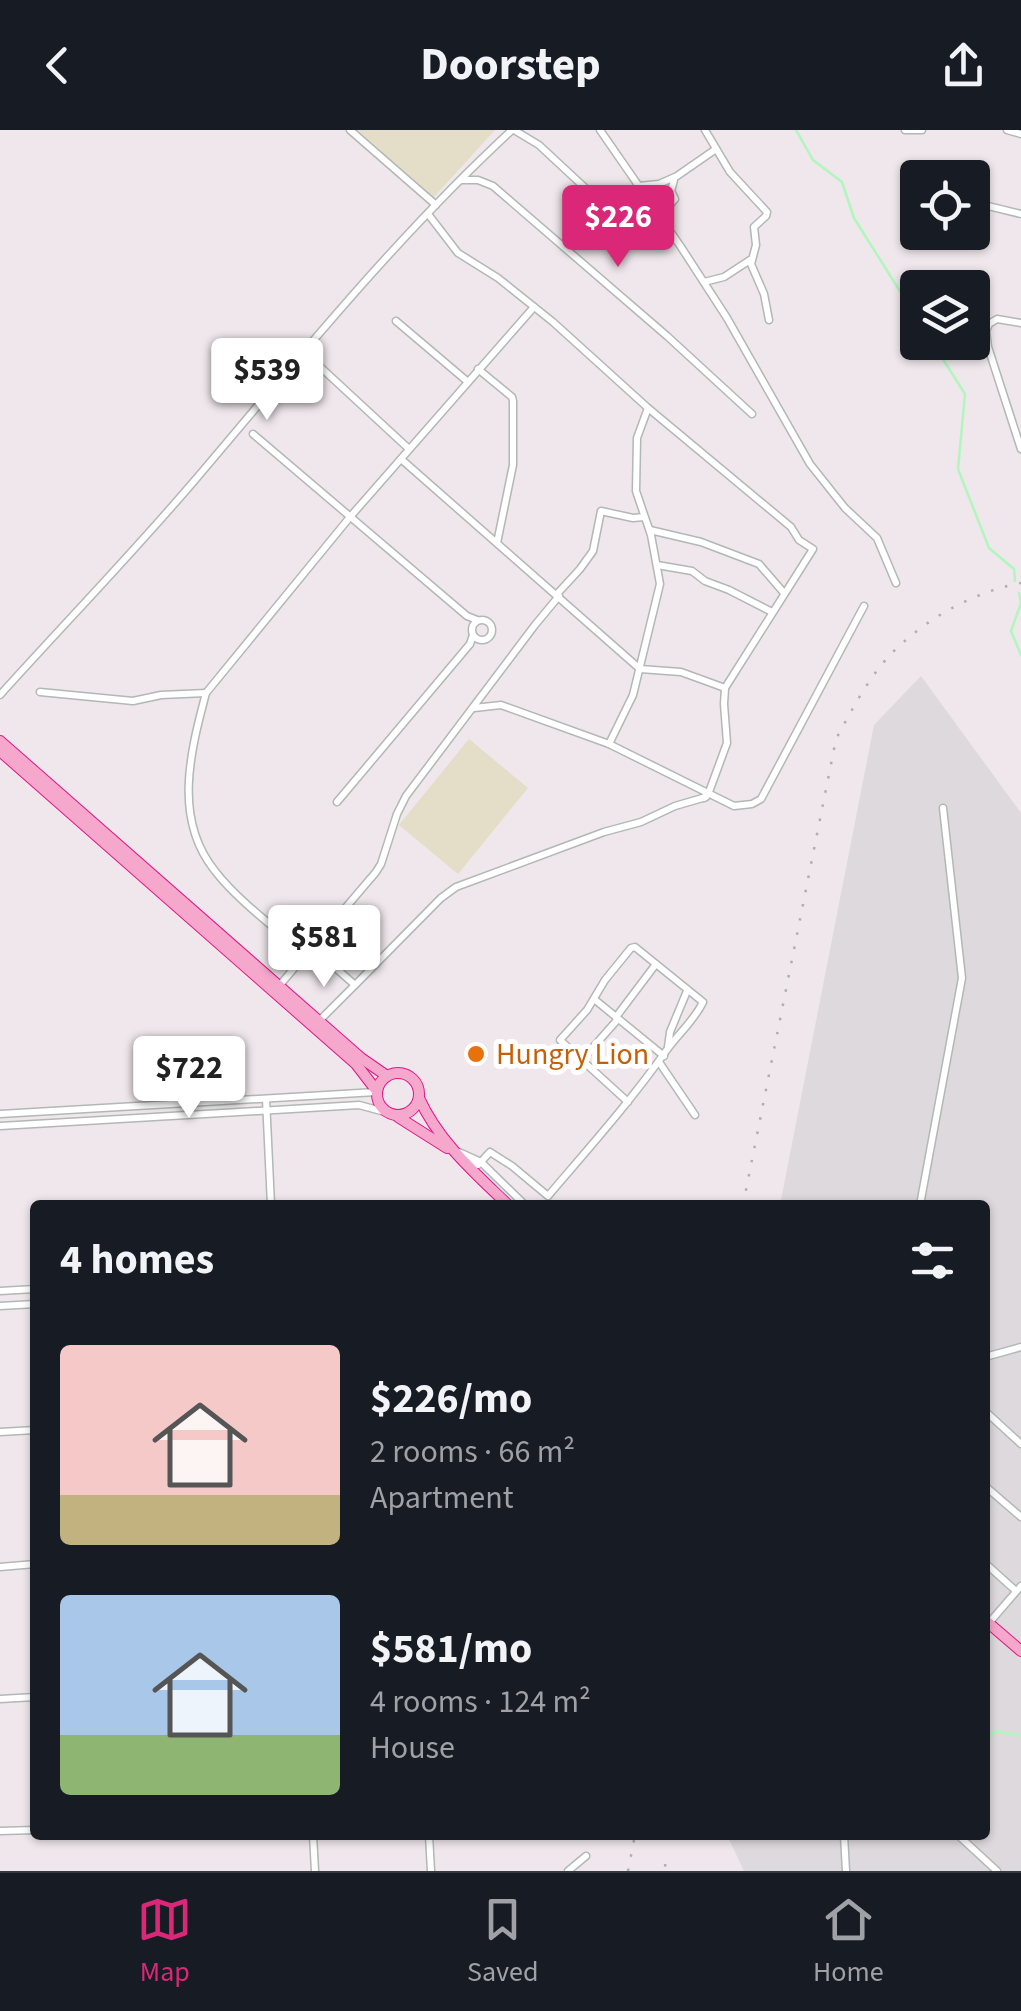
<!DOCTYPE html>
<html lang="en">
<head>
<meta charset="utf-8">
<style>
	body { margin:0; font-family:"Source Sans 3",sans-serif; background:#242831; color:#f1f3f6; height:100vh; display:flex; flex-direction:column; font-size:38px; white-space:nowrap }
	* { box-sizing:border-box; margin:0 }
	p { font-size:32px; color:#9ea1a6 }
	.icon { flex:none; width:55px; height:55px; fill:none; stroke:currentColor; stroke-width:2; stroke-linecap:round; stroke-linejoin:round }
	.map { position:relative; flex:1; overflow:hidden }
	.details { position:absolute; left:30px; top:1070px; width:960px; height:640px; display:flex; flex-direction:column; background:#171b24; border-radius:10px; box-shadow:0 2px 8px #0004 }
	.details>* { flex:none }
	.fabs { position:absolute; left:900px; top:30px; display:grid; gap:20px }
	.fabs a { display:grid; place-items:center; width:90px; height:90px; border-radius:10px; background:#171b24; box-shadow:0 2px 8px #0004; font-size:50px }
	.price { position:absolute; translate:-50% -85px; padding:0 22px; border-radius:10px; background:#fff; color:#222; font-size:32px; line-height:65px; filter:drop-shadow(0 2px 5px #0008) }
	.price::after { content:''; position:absolute; left:50%; top:60px; width:30px; height:22px; margin-left:-15px; background:inherit; clip-path:polygon(0 0,100% 0,50% 100%) }
	.price.selected { background:#db2777; color:#fff }
	ul { padding:0; list-style:none }
	li { display:flex; align-items:center; gap:30px; height:250px; padding:0 30px }
	li span { display:grid; place-items:center; flex:none; width:280px; height:200px; border-radius:10px; color:#555 }
	li>.icon { margin-inline-start:auto }
	span .icon { width:120px; height:120px; fill:#fffc; stroke-width:1 }
	li b { font-size:42px }
	h2 { display:flex; justify-content:space-between; align-items:center; height:120px; padding:0 30px; font-size:42px }
	header { display:flex; justify-content:space-between; align-items:center; height:130px; padding:0 30px; background:#171b24; font-size:45px; font-weight:700 }
	.menu { display:flex; justify-content:space-around; align-items:center; height:140px; border-top:2px solid #363941; background:#171b24; font-size:28px; color:#9ea1a6 }
	.menu a { display:grid; justify-items:center; gap:5px }
	.menu .selected { color:#db2777 }
	.map>svg:first-child { display:block }
</style>
</head>
<body>
<header><svg class="icon" aria-label="back" viewBox="0 0 24 24"><path d="M15 5l-7 7 7 7"/></svg>Doorstep<svg class="icon" aria-label="share" viewBox="0 0 24 24"><path d="M12 15V3M7 8l5-5 5 5M5 13v7h14v-7"/></svg></header>
<div class="map">
<svg width="1021" height="1741" viewBox="0 0 1021 1741">
	<rect width="100%" height="100%" fill="#efe7eb"/>
	<path fill="#ded9dc" d="M 921,546 L 1021,683 L 1021,1741 L 744,1741 L 727,1705 L 985,1705 L 985,1075 L 780,1075 L 874,595 Z"/>
	<g fill="#e4ddc7">
		<path d="M 356,0 L 495,0 L 433,68 Z"/>
		<path d="M 469,609 L 528,658 L 458,744 L 399,695 Z"/>
	</g>
	<g fill="none" stroke-linecap="round" stroke-linejoin="round">
		<g stroke="#aff7bd" stroke-width="2.5">
			<path d="M 796,0 L 813,30 L 842,52 L 854,88 L 918,190"/>
			<path d="M 932,212 L 965,264 L 958,339 L 989,418 L 1014,439 L 1015,451"/>
			<path d="M 1019,463 L 1021,473 L 1011,501 L 1021,525"/>
			<path d="M 985,1613 L 995,1601 L 1021,1606"/>
		</g>
		<defs>
			<g id="minor">
				<path d="M 350,0 L 436,75"/>
				<path d="M 514,0 L 539,15 L 611,82 L 639,56 L 659,54 L 677,46 L 716,19"/>
				<path d="M 600,0 L 681,117 L 727,188 L 810,334 L 845,378 L 877,408 L 896,453"/>
				<path d="M 705,0 L 730,42 L 767,82 L 766,86 L 754,97 L 756,115 L 751,134 L 764,164 L 769,190"/>
				<path d="M 905,0 L 922,0"/>
				<path d="M 1007,0 L 1021,4"/>
				<path d="M 461,50 L 478,50 L 493,56 L 667,206 L 752,284"/>
				<path d="M 984,75 L 1021,84"/>
				<path d="M 428,84 L 458,123 L 498,148 L 553,192 L 648,278 L 791,397 L 799,410 L 813,419 L 725,558 L 724,574 L 727,613 L 709,662 L 704,668"/>
				<path d="M 660,86 L 675,69 L 671,61 L 674,50"/>
				<path d="M 704,152 L 724,147 L 750,130"/>
				<path d="M 396,191 L 468,252"/>
				<path d="M 1021,193 L 997,189 L 989,194 L 986,201 L 988,217 L 1021,319"/>
				<path d="M 303,221 L 409,319"/>
				<path d="M 478,239 L 512,267 L 513,271 L 513,335 L 497,413"/>
				<path d="M 253,304 L 467,486 L 477,490"/>
				<path d="M 401,329 L 640,539 L 681,542 L 725,558"/>
				<path d="M 650,400 L 701,412 L 759,434 L 784,463"/>
				<path d="M 657,435 L 692,441 L 705,451 L 729,460 L 772,482"/>
				<path d="M 557,464 L 580,439 L 593,421 L 601,381 L 633,388 L 644,387"/>
				<circle cx="482" cy="500" r="10"/>
				<path d="M 40,562 L 133,571 L 161,565 L 206,563"/>
				<path d="M 0,565 C 65,493 132,424 195,350 C 297,230 396,107 512,0"/>
				<path d="M 474,578 L 501,575 L 609,614 L 734,676 L 752,674 L 761,669 L 864,476"/>
				<path d="M 609,614 L 633,565 L 660,454 L 651,405 L 636,361 L 637,308 L 648,278"/>
				<path d="M 337,672 L 470,514 L 473,505"/>
				<path d="M 313,818 L 355,855 L 441,768 L 456,757 L 604,702 L 641,692 L 675,676 L 706,667"/>
				<path d="M 307,825 C 278,800 238,771 215,741 C 173,689 190,623 206,563 L 350,387 L 534,177"/>
				<path d="M 279,856 L 376,742 L 381,734 L 397,684 L 406,666 L 535,495 L 559,466"/>
				<path d="M 594,869 L 664,926"/>
				<path d="M 616,887 L 656,834"/>
				<path d="M 319,891 L 355,855"/>
				<path d="M 668,917 L 670,902 L 687,861"/>
				<path d="M 581,931 L 618,889"/>
				<path d="M 659,932 L 695,985"/>
				<path d="M 266,969 L 271,1075"/>
				<path d="M 0,984 L 376,962"/>
				<path d="M 0,996 L 359,975 L 385,982"/>
				<path d="M 459,1022 L 481,1032 L 525,1075"/>
				<path d="M 469,1033 L 478,1035 L 490,1022 L 512,1036 L 548,1066 C 588,1019 630,972 666,921 C 678,904 694,891 703,872 L 635,817 L 631,818 L 605,850 L 587,880 L 560,910 L 628,972"/>
				<path d="M 920,1075 L 962,848 L 943,678"/>
				<path d="M 0,1161 L 35,1159"/>
				<path d="M 0,1176 L 35,1174"/>
				<path d="M 985,1227 L 1021,1217"/>
				<path d="M 985,1281 L 1021,1314"/>
				<path d="M 0,1302 L 35,1300"/>
				<path d="M 985,1356 L 1021,1387"/>
				<path d="M 985,1433 L 1016,1461"/>
				<path d="M 0,1437 L 35,1434"/>
				<path d="M 989,1493 L 1021,1456"/>
				<path d="M 0,1569 L 35,1567"/>
				<path d="M 0,1701 L 35,1700"/>
				<path d="M 313,1705 L 315,1741"/>
				<path d="M 429,1705 L 431,1741"/>
				<path d="M 844,1705 L 846,1741"/>
				<path d="M 958,1705 L 997,1741"/>
				<path d="M 568,1741 L 586,1726"/>
			</g>
			<g id="trunk">
				<path d="M 0,611 L 361,928 L 387,946"/>
				<path d="M 0,621 L 356,934 L 376,960"/>
				<circle cx="398" cy="964" r="21"/>
				<path d="M 419,968 C 439,1012 474,1042 508,1075"/>
				<path d="M 398,987 L 447,1018"/>
				<path d="M 985,1490 L 1021,1521"/>
			</g>
		</defs>
		<use href="#minor" stroke="#b2b8b4" stroke-width="9"/>
		<use href="#trunk" stroke="#e11688" stroke-width="12"/>
		<use href="#minor" stroke="#fff" stroke-width="6"/>
		<use href="#trunk" stroke="#f6a7cc" stroke-width="10"/>
		<g stroke="#adafad" stroke-width="2.5" stroke-dasharray="2.5 12" stroke-linecap="butt">
			<path d="M 743,1075 L 836,609 C 852,580 868,548 891,524 C 925,489 973,462 1021,453"/>
			<path d="M 665,1734 L 666,1741"/>
			<path d="M 628,1741 L 635,1705"/>
		</g>
	</g>
	<circle fill="#e8710a" stroke="#fff" stroke-width="4" cx="476" cy="924" r="10"/>
	<g text-anchor="middle" stroke-width="10" stroke-linejoin="round" paint-order="stroke">
		<g font-size="30" fill="#c56008" stroke="#fff" text-anchor="start">
			<text x="496" y="934">Hungry Lion</text>
		</g>
	</g>
</svg>
<div class="fabs">
<a><svg class="icon" aria-label="locate" viewBox="0 0 24 24"><circle cx="12" cy="12" r="6"/><path d="M12 2v4M12 18v4M2 12h4M18 12h4"/></svg></a>
<a><svg class="icon" aria-label="layers" viewBox="0 0 24 24"><path d="M12 4l9 5-9 5-9-5zM3 14l9 5 9-5"/></svg></a>
</div>
<b class="price selected" style="left:618px;top:140px">$226</b>
<b class="price" style="left:267px;top:293px">$539</b>
<b class="price" style="left:324px;top:860px">$581</b>
<b class="price" style="left:189px;top:991px">$722</b>
<section class="details">
<h2>4 homes<svg class="icon" aria-label="filters" viewBox="0 0 24 24"><path d="M4 7h16M4 17h16"/><circle cx="9" cy="7" r="2"/><circle cx="15" cy="17" r="2"/></svg></h2>
<ul>
<li><span style="background:linear-gradient(#f6c9c9 75%,#c2b280 0)"><svg class="icon" aria-label="home" viewBox="0 0 24 24"><path d="M3 11l9-7 9 7M6 9v11h12V9"/></svg></span><div><b>$226/mo</b><p>2 rooms · 66 m²</p><p>Apartment</p></div></li>
<li><span style="background:linear-gradient(#a9c7e8 70%,#8fb573 0)"><svg class="icon" aria-label="home" viewBox="0 0 24 24"><path d="M3 11l9-7 9 7M6 9v11h12V9"/></svg></span><div><b>$581/mo</b><p>4 rooms · 124 m²</p><p>House</p></div></li>
</ul>
</section>
</div>
<nav class="menu">
<a class="selected"><svg class="icon" aria-label="map" viewBox="0 0 24 24"><path d="M3 6l6-2 6 2 6-2v14l-6 2-6-2-6 2zM9 4v14M15 6v14"/></svg>Map</a>
<a><svg class="icon" aria-label="saved" viewBox="0 0 24 24"><path d="M7 4h10v16l-5-4-5 4z"/></svg>Saved</a>
<a><svg class="icon" aria-label="home" viewBox="0 0 24 24"><path d="M3 11l9-7 9 7M6 9v11h12V9"/></svg>Home</a>
</nav>
</body>
</html>
